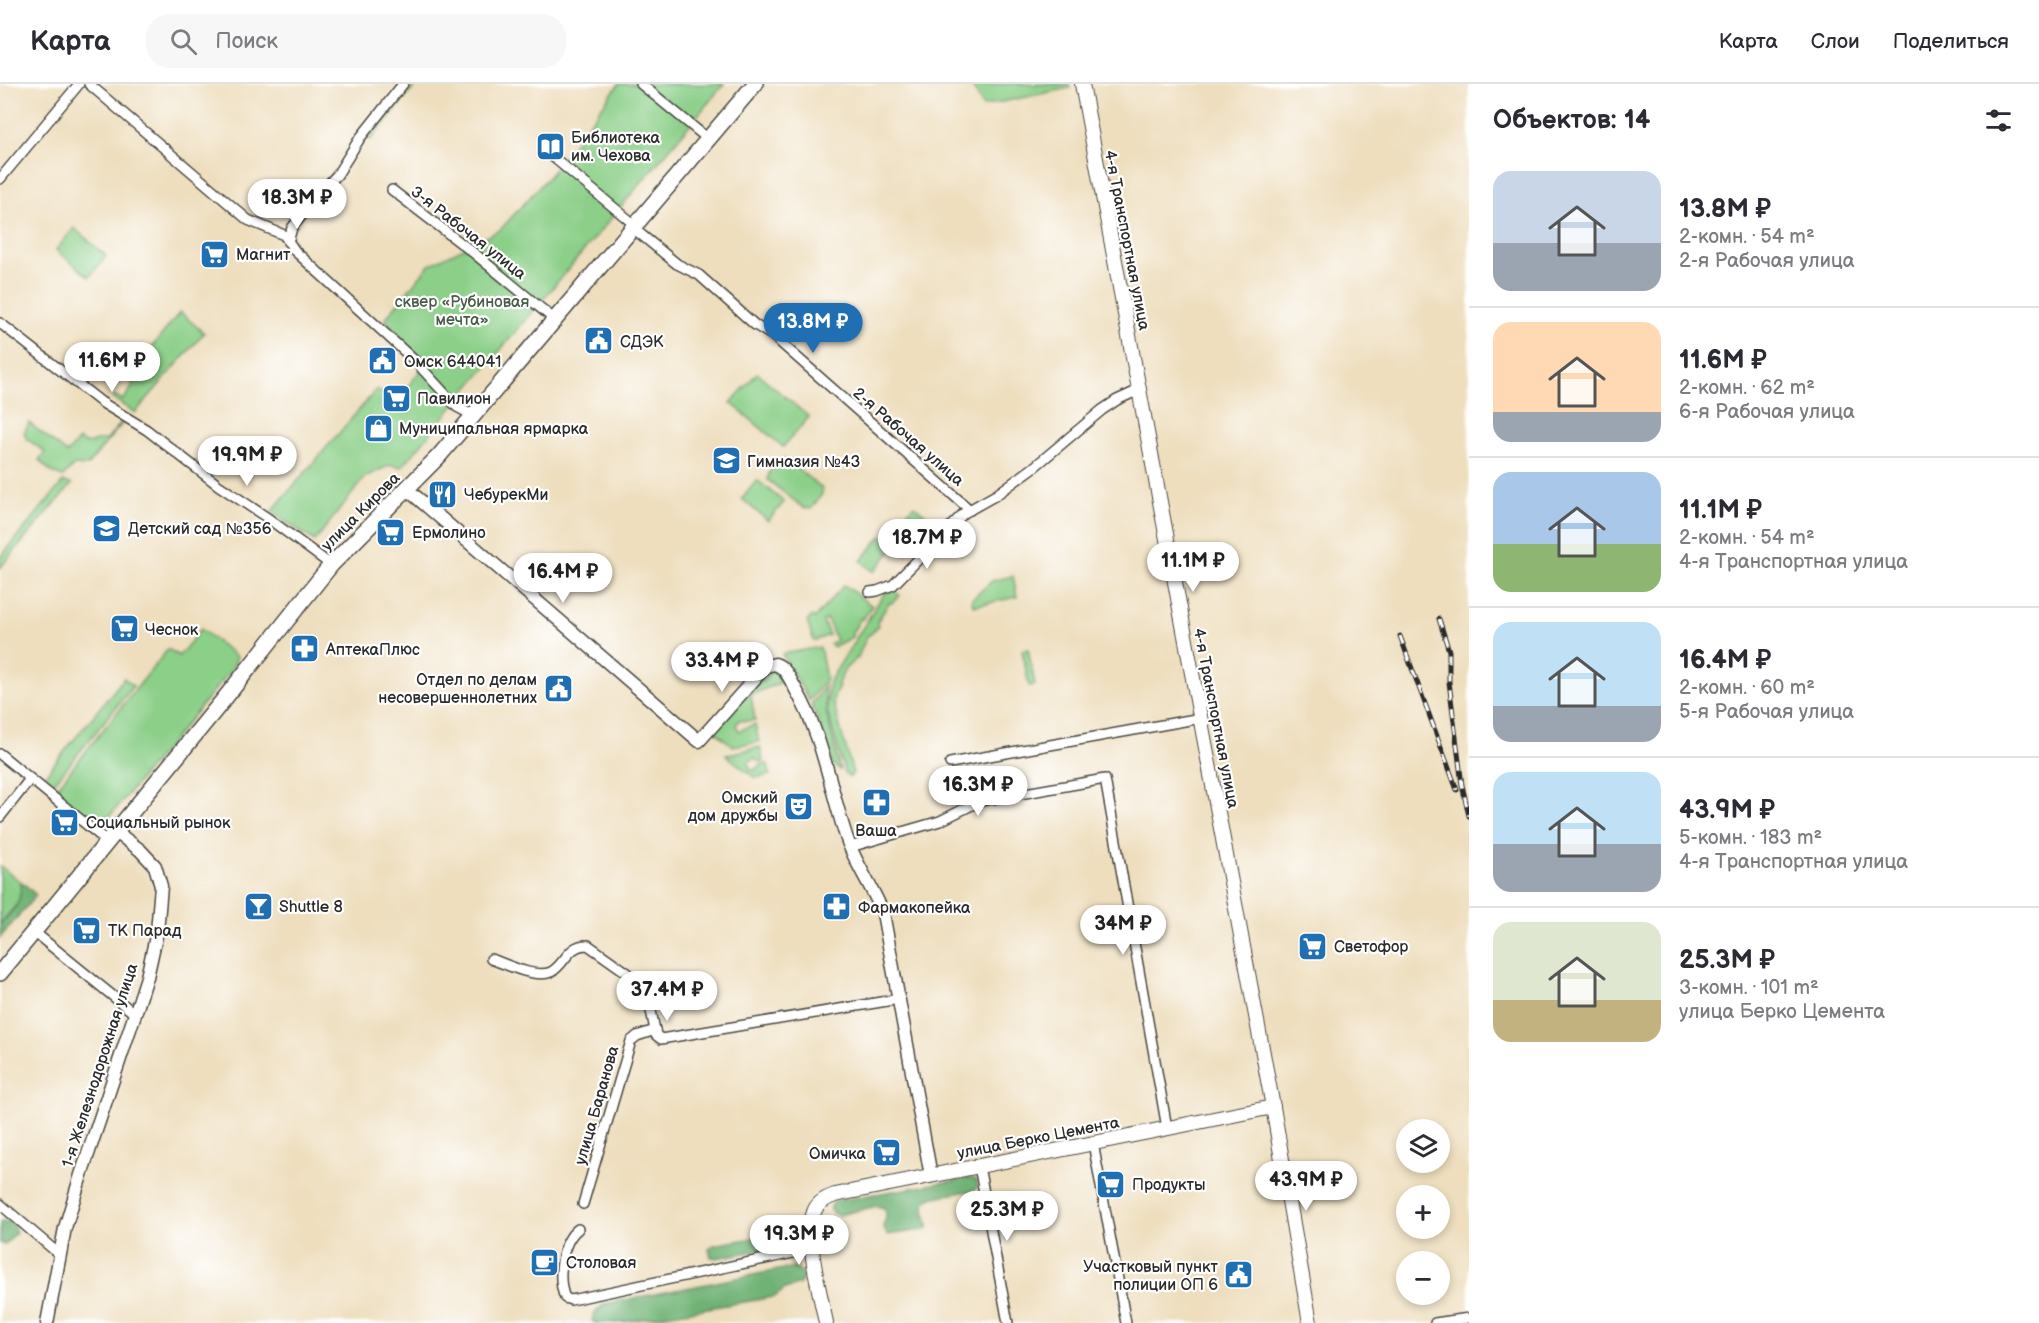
<!DOCTYPE html>
<html lang="ru">
<head>
<meta charset="utf-8">
<style>
	body { margin:0; font-family:"Balsamiq Sans",sans-serif; background:#f7f7f7; color:#2b2b33; height:100vh; display:flex; flex-direction:column; font-size:22px; white-space:nowrap }
	* { box-sizing:border-box; margin:0 }
	p { font-size:20px; color:#7c7c81 }
	.icon { flex:none; width:33px; height:33px; fill:none; stroke:currentColor; stroke-width:2; stroke-linecap:round; stroke-linejoin:round }
	.map { position:relative; flex:1; overflow:hidden }
	.details { display:flex; flex-direction:column; background:#fff; width:570px }
	.details>* { flex:none }
	.buttons { position:absolute; left:1396px; top:1035px; display:grid; gap:12px }
	.buttons a { display:grid; place-items:center; width:54px; height:54px; border-radius:50%; background:#fff; box-shadow:0 3px 9px #0003; font-size:30px }
	.price { position:absolute; translate:-50% -51px; padding:0 14px; border-radius:21px; background:#fff; color:#222; font-size:20px; line-height:39px; filter:drop-shadow(0 2px 3px #0008) }
	.price::after { content:''; position:absolute; left:50%; top:36px; width:18px; height:14px; margin-left:-9px; background:inherit; clip-path:polygon(0 0,100% 0,50% 100%) }
	.price.current { background:#1f6fb2; color:#fff }
	ul { padding:0; list-style:none }
	li { display:flex; align-items:center; gap:18px; height:150px; padding:0 24px }
	li+li { border-top:2px solid #e1e1e2 }
	li span { display:grid; place-items:center; flex:none; width:168px; height:120px; border-radius:18px; color:#555 }
	li>.icon { margin-inline-start:auto }
	span .icon { width:72px; height:72px; fill:#fffc; stroke-width:1 }
	li b { font-size:26px }
	h2 { display:flex; justify-content:space-between; align-items:center; height:72px; padding:0 24px; font-size:26px }
	header { display:flex; align-items:center; gap:36px; box-sizing:border-box; height:84px; padding:0 30px; background:#fff; border-bottom:2px solid #e1e1e2 }
	header strong { font-size:28px }
	nav { display:flex; gap:33px; margin-inline-start:auto; font-size:21px }
	.search { width:420px; height:54px; background:#f7f7f7; display:flex; align-items:center; gap:15px; box-sizing:border-box; padding:0 21px; border-radius:24px; color:#7c7c81; font-size:22px }
	main { display:flex; flex:1; min-height:0 }
	.map>svg:first-child { display:block }
</style>
</head>
<body>
<header>
<strong>Карта</strong>
<div class="search"><svg class="icon" aria-label="search" viewBox="0 0 24 24"><circle cx="10" cy="10" r="6"/><path d="M15 15l6 6"/></svg>Поиск</div>
<nav><a>Карта</a><a>Слои</a><a>Поделиться</a></nav>
</header>
<main>
<div class="map">
<svg width="1469" height="1239" viewBox="0 0 1469 1239">
	<rect width="100%" height="100%" fill="#fff"/>
	<filter id="ink" filterUnits="userSpaceOnUse"><feTurbulence type="fractalNoise" baseFrequency=".0167" numOctaves="2"/><feDisplacementMap in="SourceGraphic" scale="12" xChannelSelector="R" yChannelSelector="G"/><feConvolveMatrix kernelMatrix="1 2 1 2 8 2 1 2 1" color-interpolation-filters="sRGB"/></filter>
	<filter id="wash" filterUnits="userSpaceOnUse"><feTurbulence type="fractalNoise" baseFrequency=".008" numOctaves="4" result="noise"/><feDisplacementMap in="SourceGraphic" scale="24" xChannelSelector="R" yChannelSelector="G"/><feGaussianBlur stdDeviation="1.35" result="paint"/><feColorMatrix in="noise" values="0 0 0 0 0 0 0 0 0 0 0 0 0 0 0 0 0 1.4 0 .05"/><feComposite in="paint" operator="in"/></filter>
	<g filter="url(#wash)">
		<rect width="100%" height="100%" fill="#eedebe"/>
		<g fill="#8bcf88" stroke="#5b7d5a" stroke-width="1.5">
			<path d="M 405,0 L 417,0 L 371,55 L 363,55 Z"/>
			<path d="M 619,0 L 724,0 L 402,383 L 390,381 L 365,393 L 315,457 L 271,428 L 377,305 L 394,319 L 426,280 L 406,260 L 385,235 L 429,181 L 500,146 L 551,90 Z"/>
			<path d="M 971,0 L 1069,0 L 1070,4 L 983,22 Z"/>
			<path d="M 74,144 L 106,172 L 89,193 L 56,166 Z"/>
			<path d="M 180,228 L 204,249 L 135,329 L 112,314 L 116,312 L 123,316 L 134,301 L 127,294 Z"/>
			<path d="M 757,289 L 809,333 L 783,363 L 731,319 Z"/>
			<path d="M 123,336 L 125,336 L 87,382 L 74,381 L 63,393 C 49,388 48,385 39,376 L 45,368 L 27,355 L 24,349 L 29,339 L 67,369 L 79,356 L 87,360 L 100,356 L 107,356 Z"/>
			<path d="M 784,375 L 822,404 L 822,410 L 811,425 L 804,424 L 768,396 C 767,388 777,376 784,375 Z"/>
			<path d="M 757,396 L 784,418 L 768,437 L 742,415 Z"/>
			<path d="M 63,398 L 72,400 L 0,484 L 0,474 Z"/>
			<path d="M 914,421 L 929,434 L 909,457 L 894,444 Z"/>
			<path d="M 881,452 L 894,463 L 874,488 L 861,477 Z"/>
			<path d="M 1013,492 L 1017,513 L 973,522 L 972,515 L 992,497 Z"/>
			<path d="M 844,501 L 872,522 L 863,535 L 861,534 L 852,549 L 852,553 L 833,563 L 830,560 L 836,556 L 827,535 L 823,537 L 829,551 L 814,557 L 807,538 L 812,532 L 815,534 Z"/>
			<path d="M 889,507 L 894,507 L 900,511 L 892,519 L 889,519 L 877,538 L 878,542 L 871,550 L 867,552 L 858,573 L 845,585 L 838,599 L 839,603 L 834,612 L 833,618 L 853,689 L 850,693 L 845,690 L 827,627 L 829,598 L 883,511 Z"/>
			<path d="M 201,545 L 237,573 L 232,585 L 104,739 L 97,740 L 54,707 L 168,565 L 179,572 Z"/>
			<path d="M 820,563 L 826,595 L 809,617 L 782,570 Z"/>
			<path d="M 1028,565 L 1035,601 L 1029,602 L 1022,566 Z"/>
			<path d="M 771,585 L 775,588 L 782,598 L 753,610 L 749,605 Z"/>
			<path d="M 124,594 L 133,602 L 51,703 L 42,695 Z"/>
			<path d="M 825,601 L 826,627 L 840,686 L 833,681 L 826,657 L 811,621 Z"/>
			<path d="M 747,606 L 751,612 L 755,636 L 746,637 L 739,636 L 736,641 L 739,647 L 755,640 L 759,658 L 733,662 L 717,649 L 716,644 Z"/>
			<path d="M 760,663 L 763,677 L 760,678 L 754,674 L 748,678 L 750,685 L 755,686 L 760,681 L 768,680 L 770,691 L 755,694 L 726,671 Z"/>
			<path d="M 0,782 L 21,798 L 20,817 L 0,839 Z"/>
		</g>
		<g fill="#70b274" stroke="#4e6e50" stroke-width="1.5">
			<path d="M 22,798 L 36,811 L 0,854 L 0,840 C 17,824 19,821 22,798 Z"/>
			<path d="M 969,1094 L 975,1095 L 978,1102 L 974,1106 L 929,1114 L 926,1117 C 921,1128 929,1135 928,1144 L 924,1146 L 887,1151 L 883,1142 C 886,1135 888,1131 884,1124 L 877,1122 L 839,1131 L 834,1130 L 831,1127 L 831,1122 L 835,1117 Z"/>
			<path d="M 5,1137 L 13,1139 L 16,1148 L 5,1161 L 0,1159 L 0,1138 Z"/>
			<path d="M 786,1148 L 791,1151 L 792,1157 L 788,1161 L 717,1174 L 711,1173 L 709,1165 L 714,1161 Z"/>
			<path d="M 794,1183 C 803,1187 807,1197 797,1201 C 794,1203 790,1203 787,1204 C 782,1206 780,1210 774,1213 L 618,1239 L 594,1239 L 592,1236 L 595,1229 L 604,1220 Z"/>
		</g>
	</g>
	<g filter="url(#ink)">
		<g fill="none" stroke-linecap="round" stroke-linejoin="round">
			<defs>
				<g id="minor">
					<path d="M 89,0 L 248,136 L 284,151 L 295,167 L 415,277 L 457,323 L 474,332"/>
					<path d="M 641,0 L 708,55"/>
					<path d="M 553,73 L 635,141"/>
					<path d="M 0,95 L 79,0"/>
					<path d="M 392,106 L 475,170 L 555,236"/>
					<path d="M 633,144 L 677,180 L 699,191 L 755,241 L 773,252 L 970,426"/>
					<path d="M 288,158 L 292,144 L 316,113 L 337,91 L 360,54 L 403,0"/>
					<path d="M 0,239 L 101,318 L 147,346 L 218,401 L 269,435 L 331,481"/>
					<path d="M 870,508 L 877,507 L 893,501 L 964,429 L 996,411 L 1033,384 L 1102,326 L 1117,316 L 1139,306"/>
					<path d="M 0,670 L 108,758"/>
					<path d="M 950,679 L 1201,634"/>
					<path d="M 0,733 L 30,695"/>
					<path d="M 850,763 L 940,737 L 980,717 L 1105,695 L 1167,1044"/>
					<path d="M 34,848 L 135,930"/>
					<path d="M 491,875 C 506,880 535,895 551,888 C 565,881 568,860 588,861 L 646,902 L 656,951 L 661,955 L 899,915"/>
					<path d="M 1093,1059 L 1126,1239"/>
					<path d="M 979,1082 L 1008,1239"/>
					<path d="M 0,1120 L 60,1171"/>
					<path d="M 583,1120 L 631,957 L 637,952 L 655,946"/>
					<path d="M 578,1145 C 561,1158 557,1195 565,1214 L 571,1216 L 812,1165"/>
					<path d="M 1435,1239 L 1469,1234"/>
				</g>
				<g id="tertiary">
					<path d="M 407,405 L 699,657 L 766,582 L 775,580 C 785,583 790,595 795,604 C 824,654 829,702 847,755 C 856,781 873,804 883,829 L 931,1092"/>
					<path d="M 47,1239 L 65,1144 L 81,1091 L 135,930 L 147,893 L 157,848 L 161,802 L 155,782 L 140,766 L 116,748"/>
				</g>
				<g id="secondary">
					<path d="M 1082,0 L 1273,1023 L 1310,1239"/>
					<path d="M 826,1239 C 821,1212 804,1153 814,1128 C 817,1119 826,1114 835,1111 L 1273,1023"/>
				</g>
				<path id="primary" d="M 0,889 L 225,614 L 331,481 L 439,372 L 755,0"/>
			</defs>
			<use href="#minor" stroke="#484641" stroke-width="12"/>
			<use href="#tertiary" stroke="#484641" stroke-width="15"/>
			<use href="#secondary" stroke="#484641" stroke-width="16"/>
			<use href="#primary" stroke="#484641" stroke-width="18"/>
			<use href="#minor" stroke="#fff" stroke-width="9"/>
			<use href="#tertiary" stroke="#fff" stroke-width="12"/>
			<use href="#secondary" stroke="#fff" stroke-width="14"/>
			<use href="#primary" stroke="#fff" stroke-width="15"/>
			<defs>
				<g id="rail">
					<path d="M 1439,535 L 1449,567 L 1449,598 L 1462,701 L 1469,732"/>
					<path d="M 1400,552 L 1457,706"/>
				</g>
			</defs>
			<use href="#rail" stroke="#2b2b2b" stroke-width="5"/>
			<use href="#rail" stroke="#fff" stroke-width="3" stroke-dasharray="9" stroke-linecap="butt"/>
		</g>
	</g>
	<defs>
		<symbol id="library-square" viewBox="-11 -11 22 22"><rect x="-9" y="-9" width="18" height="18" rx="4" fill="#1f6fb2" stroke="#fff"/><path d="M-6-4Q-3-5.5-.7-3.5V5Q-3 3-6 4ZM6-4Q3-5.5 .7-3.5V5Q3 3 6 4Z" fill="#fff"/></symbol>
		<symbol id="supermarket-square" viewBox="-11 -11 22 22"><rect x="-9" y="-9" width="18" height="18" rx="4" fill="#1f6fb2" stroke="#fff"/><path d="M-6-5.5h2.5l.6 2H6L4.5 2H-2.5L-4.4-4H-6ZM-1.5 3.2a1.3 1.3 0 1 0 .1 0ZM3 3.2a1.3 1.3 0 1 0 .1 0Z" fill="#fff"/></symbol>
		<symbol id="civic-square" viewBox="-11 -11 22 22"><rect x="-9" y="-9" width="18" height="18" rx="4" fill="#1f6fb2" stroke="#fff"/><path d="M-.6-6.5H3V-4.5H.6V-3L4-1V1h2V6H-6V1h2V-1L-.6-3ZM-1.2 2.5V6h2.4V2.5Z" fill="#fff"/></symbol>
		<symbol id="shop-square" viewBox="-11 -11 22 22"><rect x="-9" y="-9" width="18" height="18" rx="4" fill="#1f6fb2" stroke="#fff"/><path d="M-5-2.5h2.3a2.7 3.5 0 0 1 5.4 0H5L5.5 6h-11ZM-1.5-2.5h3a1.5 2.3 0 0 0-3 0Z" fill="#fff"/></symbol>
		<symbol id="school-square" viewBox="-11 -11 22 22"><rect x="-9" y="-9" width="18" height="18" rx="4" fill="#1f6fb2" stroke="#fff"/><path d="M0-5L7-2L0 1L-7-2ZM-4 1L0 2.5L4 1V4Q0 6-4 4Z" fill="#fff"/></symbol>
		<symbol id="restaurant-square" viewBox="-11 -11 22 22"><rect x="-9" y="-9" width="18" height="18" rx="4" fill="#1f6fb2" stroke="#fff"/><path d="M-5-6h1v4h1v-4h1v4h1v-4h1v5L-1.5 .5V6h-2V.5L-5-1ZM5-6V6H3V1.5H1.5Q1.5-4 5-6Z" fill="#fff"/></symbol>
		<symbol id="pharmacy-square" viewBox="-11 -11 22 22"><rect x="-9" y="-9" width="18" height="18" rx="4" fill="#1f6fb2" stroke="#fff"/><path d="M-2-6h4v4h4v4h-4v4h-4v-4h-4v-4h4Z" fill="#fff"/></symbol>
		<symbol id="theatre-square" viewBox="-11 -11 22 22"><rect x="-9" y="-9" width="18" height="18" rx="4" fill="#1f6fb2" stroke="#fff"/><path d="M-5-5.5Q0-4 5-5.5V0Q5 5 0 6Q-5 5-5 0ZM-3.3-2.5H-1v1.5H-3.3ZM1-2.5H3.3v1.5H1ZM-2.8 1Q0 5.5 2.8 1Z" fill="#fff"/></symbol>
		<symbol id="bar-square" viewBox="-11 -11 22 22"><rect x="-9" y="-9" width="18" height="18" rx="4" fill="#1f6fb2" stroke="#fff"/><path d="M-6-5H6L.8 .8V4.5H3.5V6h-7V4.5H-.8V.8Z" fill="#fff"/></symbol>
		<symbol id="cafe-square" viewBox="-11 -11 22 22"><rect x="-9" y="-9" width="18" height="18" rx="4" fill="#1f6fb2" stroke="#fff"/><path d="M-5.5-4.5H6V0H3Q3 3.5 0 3.5H-2.5Q-5.5 3.5-5.5 0ZM3-3.2v2h1.7v-2ZM-6 4.5H4V6H-6Z" fill="#fff"/></symbol>
	</defs>
	<g fill-rule="evenodd">
		<use href="#library-square" x="534" y="46" width="33" height="33"/>
		<use href="#supermarket-square" x="198" y="154" width="33" height="33"/>
		<use href="#civic-square" x="582" y="240" width="33" height="33"/>
		<use href="#civic-square" x="366" y="260" width="33" height="33"/>
		<use href="#supermarket-square" x="380" y="298" width="33" height="33"/>
		<use href="#shop-square" x="362" y="328" width="33" height="33"/>
		<use href="#school-square" x="710" y="360" width="33" height="33"/>
		<use href="#restaurant-square" x="426" y="394" width="33" height="33"/>
		<use href="#school-square" x="90" y="428" width="33" height="33"/>
		<use href="#supermarket-square" x="374" y="432" width="33" height="33"/>
		<use href="#supermarket-square" x="108" y="528" width="33" height="33"/>
		<use href="#pharmacy-square" x="288" y="548" width="33" height="33"/>
		<use href="#civic-square" x="542" y="588" width="33" height="33"/>
		<use href="#pharmacy-square" x="860" y="702" width="33" height="33"/>
		<use href="#theatre-square" x="782" y="706" width="33" height="33"/>
		<use href="#supermarket-square" x="48" y="722" width="33" height="33"/>
		<use href="#bar-square" x="242" y="806" width="33" height="33"/>
		<use href="#pharmacy-square" x="820" y="806" width="33" height="33"/>
		<use href="#supermarket-square" x="70" y="830" width="33" height="33"/>
		<use href="#supermarket-square" x="1296" y="846" width="33" height="33"/>
		<use href="#supermarket-square" x="870" y="1052" width="33" height="33"/>
		<use href="#supermarket-square" x="1094" y="1084" width="33" height="33"/>
		<use href="#cafe-square" x="528" y="1162" width="33" height="33"/>
		<use href="#civic-square" x="1222" y="1174" width="33" height="33"/>
	</g>
	<g text-anchor="middle" stroke-width="4.5" stroke-linejoin="round" paint-order="stroke">
		<g font-size="16" fill="#2b2b2b" stroke="#fff" text-anchor="start">
			<text x="571" y="59">Библиотека<tspan x="571" dy="18">им. Чехова</tspan></text>
			<text x="236" y="176">Магнит</text>
			<text x="620" y="263">СДЭК</text>
			<text x="404" y="283">Омск 644041</text>
			<text x="417" y="320">Павилион</text>
			<text x="399" y="350">Муниципальная ярмарка</text>
			<text x="747" y="383">Гимназия №43</text>
			<text x="464" y="416">ЧебурекМи</text>
			<text x="128" y="450">Детский сад №356</text>
			<text x="412" y="454">Ермолино</text>
			<text x="145" y="551">Чеснок</text>
			<text x="326" y="571">АптекаПлюс</text>
			<text x="537" y="601" text-anchor="end">Отдел по делам<tspan x="537" dy="18">несовершеннолетних</tspan></text>
			<text x="778" y="719" text-anchor="end">Омский<tspan x="778" dy="18">дом дружбы</tspan></text>
			<text x="86" y="744">Социальный рынок</text>
			<text x="876" y="752" text-anchor="middle">Ваша</text>
			<text x="279" y="828">Shuttle 8</text>
			<text x="858" y="829">Фармакопейка</text>
			<text x="108" y="852">ТК Парад</text>
			<text x="1334" y="868">Светофор</text>
			<text x="866" y="1075" text-anchor="end">Омичка</text>
			<text x="1132" y="1106">Продукты</text>
			<text x="566" y="1184">Столовая</text>
			<text x="1218" y="1188" text-anchor="end">Участковый пункт<tspan x="1218" dy="18">полиции ОП 6</tspan></text>
		</g>
		<g font-size="16" fill="#2b2b2b" stroke="#fff">
			<text transform="translate(469 148) rotate(38)" y="6">3-я Рабочая улица</text>
			<text transform="translate(1128 156) rotate(79)" y="6">4-я Транспортная улица</text>
			<text transform="translate(909 352) rotate(41)" y="6">2-я Рабочая улица</text>
			<text transform="translate(360 427) rotate(-45)" y="6">улица Кирова</text>
			<text transform="translate(1217 634) rotate(79)" y="6">4-я Транспортная улица</text>
			<text transform="translate(99 981) rotate(-72)" y="6">1-я Железнодорожная улица</text>
			<text transform="translate(596 1021) rotate(-74)" y="6">улица Баранова</text>
			<text transform="translate(1038 1053) rotate(-11)" y="6">улица Берко Цемента</text>
		</g>
		<g font-size="16" fill="#485c47" stroke="#fff">
			<text x="462" y="223">сквер «Рубиновая<tspan x="462" dy="18">мечта»</tspan></text>
		</g>
	</g>
</svg>
<div class="buttons">
<a><svg class="icon" aria-label="layers" viewBox="0 0 24 24"><path d="M12 4l9 5-9 5-9-5zM3 14l9 5 9-5"/></svg></a>
<a>+</a>
<a>−</a>
</div>
<b class="price" style="left:297px;top:146px">18.3M ₽</b>
<b class="price current" style="left:813px;top:270px">13.8M ₽</b>
<b class="price" style="left:112px;top:309px">11.6M ₽</b>
<b class="price" style="left:247px;top:403px">19.9M ₽</b>
<b class="price" style="left:927px;top:486px">18.7M ₽</b>
<b class="price" style="left:1193px;top:509px">11.1M ₽</b>
<b class="price" style="left:563px;top:520px">16.4M ₽</b>
<b class="price" style="left:722px;top:609px">33.4M ₽</b>
<b class="price" style="left:978px;top:733px">16.3M ₽</b>
<b class="price" style="left:1123px;top:872px">34M ₽</b>
<b class="price" style="left:667px;top:938px">37.4M ₽</b>
<b class="price" style="left:1306px;top:1128px">43.9M ₽</b>
<b class="price" style="left:1007px;top:1158px">25.3M ₽</b>
<b class="price" style="left:799px;top:1182px">19.3M ₽</b>
</div>
<section class="details">
<h2>Объектов: 14<svg class="icon" aria-label="filters" viewBox="0 0 24 24"><path d="M4 7h16M4 17h16"/><circle cx="9" cy="7" r="2"/><circle cx="15" cy="17" r="2"/></svg></h2>
<ul>
<li><span style="background:linear-gradient(#c9d6e8 60%,#9aa5b1 0)"><svg class="icon" aria-label="home" viewBox="0 0 24 24"><path d="M3 11l9-7 9 7M6 9v11h12V9"/></svg></span><div><b>13.8M ₽</b><p>2-комн. · 54 m²</p><p>2-я Рабочая улица</p></div></li>
<li><span style="background:linear-gradient(#ffd9b3 75%,#9aa5b1 0)"><svg class="icon" aria-label="home" viewBox="0 0 24 24"><path d="M3 11l9-7 9 7M6 9v11h12V9"/></svg></span><div><b>11.6M ₽</b><p>2-комн. · 62 m²</p><p>6-я Рабочая улица</p></div></li>
<li><span style="background:linear-gradient(#a9c7e8 60%,#8fb573 0)"><svg class="icon" aria-label="home" viewBox="0 0 24 24"><path d="M3 11l9-7 9 7M6 9v11h12V9"/></svg></span><div><b>11.1M ₽</b><p>2-комн. · 54 m²</p><p>4-я Транспортная улица</p></div></li>
<li><span style="background:linear-gradient(#bfe0f5 70%,#9aa5b1 0)"><svg class="icon" aria-label="home" viewBox="0 0 24 24"><path d="M3 11l9-7 9 7M6 9v11h12V9"/></svg></span><div><b>16.4M ₽</b><p>2-комн. · 60 m²</p><p>5-я Рабочая улица</p></div></li>
<li><span style="background:linear-gradient(#bfe0f5 60%,#9aa5b1 0)"><svg class="icon" aria-label="home" viewBox="0 0 24 24"><path d="M3 11l9-7 9 7M6 9v11h12V9"/></svg></span><div><b>43.9M ₽</b><p>5-комн. · 183 m²</p><p>4-я Транспортная улица</p></div></li>
<li><span style="background:linear-gradient(#dfe7d0 65%,#c2b280 0)"><svg class="icon" aria-label="home" viewBox="0 0 24 24"><path d="M3 11l9-7 9 7M6 9v11h12V9"/></svg></span><div><b>25.3M ₽</b><p>3-комн. · 101 m²</p><p>улица Берко Цемента</p></div></li>
</ul>
</section>
</main>
</body>
</html>
